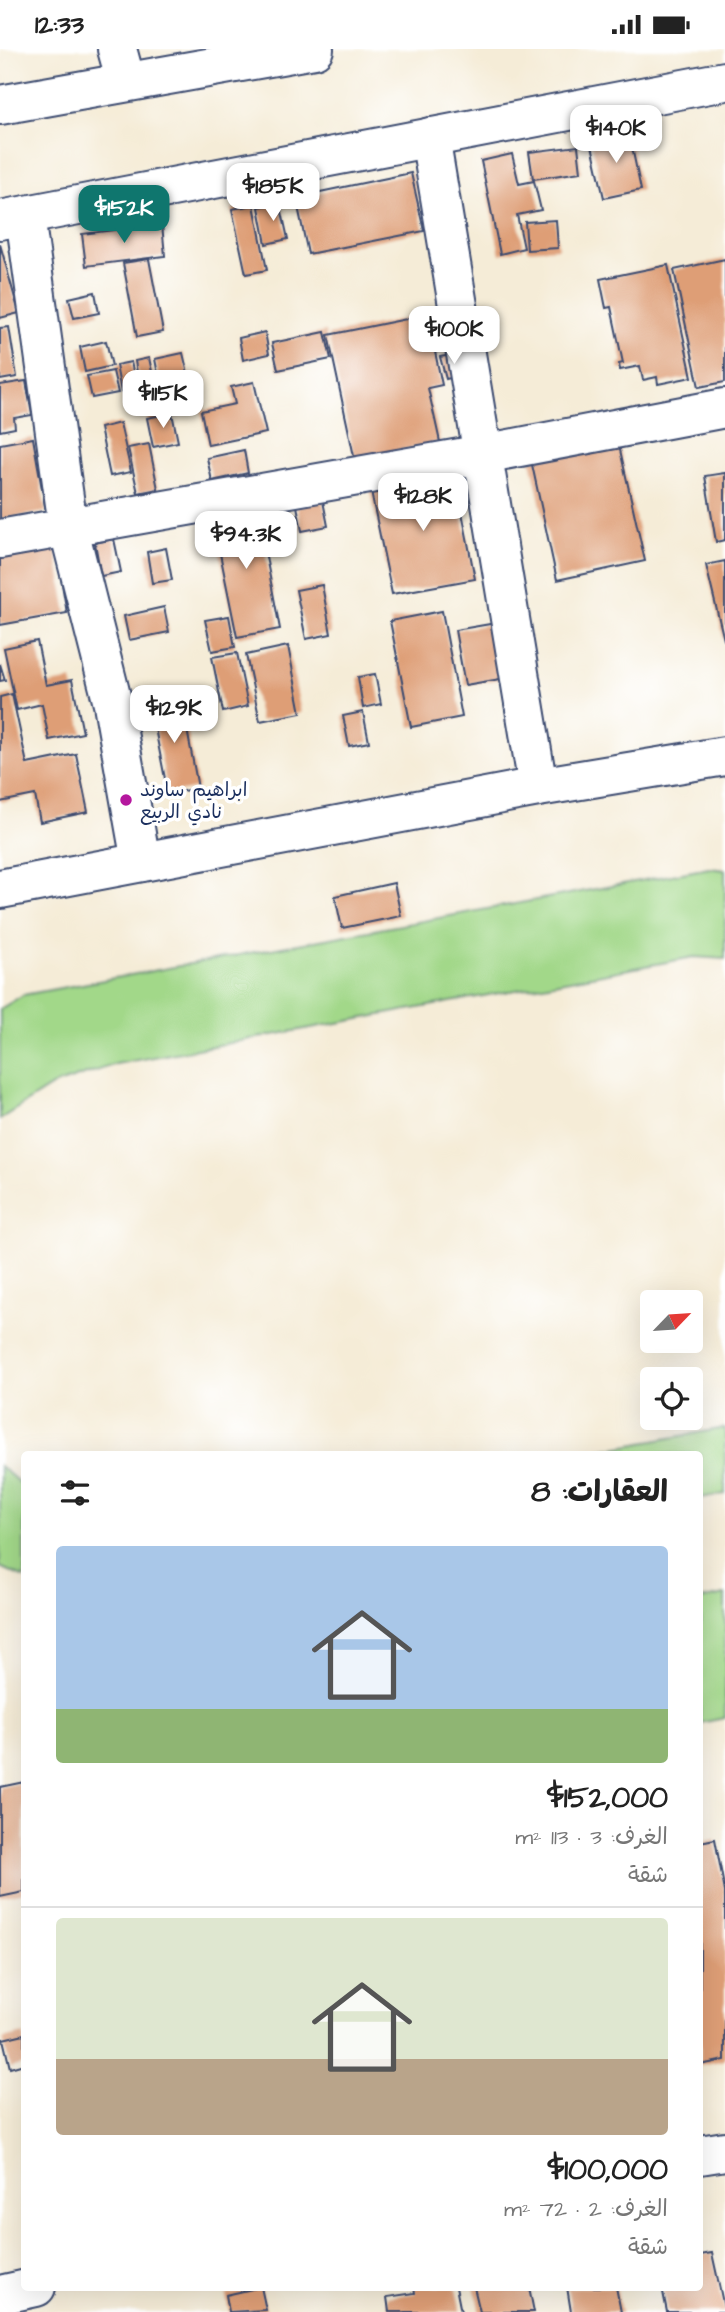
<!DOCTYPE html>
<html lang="ar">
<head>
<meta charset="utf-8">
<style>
	body { margin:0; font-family:"Architects Daughter","Playpen Sans Arabic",sans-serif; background:#f2f2f2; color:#222; direction:rtl; height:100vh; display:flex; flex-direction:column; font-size:26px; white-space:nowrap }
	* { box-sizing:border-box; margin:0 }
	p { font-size:23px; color:#767676 }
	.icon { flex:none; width:38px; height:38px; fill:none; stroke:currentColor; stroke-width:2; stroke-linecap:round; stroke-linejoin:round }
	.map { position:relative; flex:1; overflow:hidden; direction:ltr }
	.drawer { position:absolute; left:21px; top:1402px; width:682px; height:840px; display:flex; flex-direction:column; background:#fff; border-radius:7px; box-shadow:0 7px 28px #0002; direction:rtl }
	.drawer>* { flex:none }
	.needle { width:46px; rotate:65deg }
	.controls { position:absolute; left:640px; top:1241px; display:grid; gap:14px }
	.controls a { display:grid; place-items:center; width:63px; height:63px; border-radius:7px; background:#fff; box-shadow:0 7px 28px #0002; font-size:35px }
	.price { position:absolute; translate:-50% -60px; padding:0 16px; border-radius:14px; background:#fff; color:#222; font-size:23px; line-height:46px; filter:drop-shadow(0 2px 4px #0008) }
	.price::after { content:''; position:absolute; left:50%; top:42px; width:21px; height:16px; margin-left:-10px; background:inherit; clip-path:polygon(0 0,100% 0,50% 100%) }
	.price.current { background:#0f766e; color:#fff }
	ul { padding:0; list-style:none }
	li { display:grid; align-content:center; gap:14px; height:371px; padding:0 35px }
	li+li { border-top:2px solid #e0e0e0 }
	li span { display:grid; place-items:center; height:217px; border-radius:7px; color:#555 }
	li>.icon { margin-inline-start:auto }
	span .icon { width:126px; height:126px; fill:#fffc; stroke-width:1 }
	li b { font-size:30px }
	h2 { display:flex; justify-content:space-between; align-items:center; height:84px; padding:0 35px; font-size:30px }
	.status { display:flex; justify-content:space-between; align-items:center; height:49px; padding:0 35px; background:#fff; direction:ltr }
	.status svg { height:19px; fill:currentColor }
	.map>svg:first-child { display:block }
</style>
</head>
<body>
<div class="status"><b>12:33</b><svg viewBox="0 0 49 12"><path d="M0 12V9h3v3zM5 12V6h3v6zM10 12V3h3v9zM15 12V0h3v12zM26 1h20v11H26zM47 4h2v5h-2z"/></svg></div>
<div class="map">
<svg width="725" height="2263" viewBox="0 0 725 2263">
	<rect width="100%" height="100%" fill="#fff"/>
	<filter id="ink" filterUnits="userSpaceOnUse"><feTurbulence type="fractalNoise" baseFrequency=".0143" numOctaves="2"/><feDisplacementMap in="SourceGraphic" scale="14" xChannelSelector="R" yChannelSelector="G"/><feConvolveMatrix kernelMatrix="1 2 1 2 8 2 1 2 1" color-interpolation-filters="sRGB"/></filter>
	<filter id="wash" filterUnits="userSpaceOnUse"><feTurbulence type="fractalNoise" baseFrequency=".00686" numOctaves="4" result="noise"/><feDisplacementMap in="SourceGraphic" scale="28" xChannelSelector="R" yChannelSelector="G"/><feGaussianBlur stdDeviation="1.57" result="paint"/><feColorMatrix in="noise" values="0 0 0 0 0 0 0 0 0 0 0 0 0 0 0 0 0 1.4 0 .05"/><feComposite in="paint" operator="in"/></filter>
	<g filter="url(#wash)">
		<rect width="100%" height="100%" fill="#f5ecd7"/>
		<g fill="#a2d889" stroke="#5e8474" stroke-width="2">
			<path d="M 709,819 L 725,821 L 725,910 L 694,908 L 116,1015 L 52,1037 L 0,1070 L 0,960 L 23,946 Z"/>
			<path d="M 725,1379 L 725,1445 L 700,1449 L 700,1405 L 581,1405 Z"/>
			<path d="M 0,1417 L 24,1438 L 24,1529 L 0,1518 Z"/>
			<path d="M 725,1546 L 725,1669 L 700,1674 L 700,1551 Z"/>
		</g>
		<g id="blocks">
			<g fill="#de9e76">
				<path d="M 629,84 L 641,141 L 604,149 L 591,92 Z"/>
				<path d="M 578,97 L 581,123 L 533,130 L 529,103 Z"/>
				<path d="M 512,105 L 519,135 L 534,132 L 541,161 L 517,166 L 524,199 L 500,205 L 481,112 Z"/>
				<path d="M 411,124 L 424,182 L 308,205 L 296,148 Z"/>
				<path d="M 280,154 L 288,190 L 266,195 L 259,158 Z"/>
				<path d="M 254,156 L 267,221 L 246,225 L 232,160 Z"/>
				<path d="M 556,171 L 558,199 L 527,201 L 525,173 Z"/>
				<path d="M 162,175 L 165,207 L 86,217 L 82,185 Z"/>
				<path d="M 0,195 L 19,264 L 0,269 Z"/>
				<path d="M 149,210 L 163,283 L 137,288 L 123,214 Z"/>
				<path d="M 725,210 L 725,333 L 699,338 L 674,221 Z"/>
				<path d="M 668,216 L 692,328 L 658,335 L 657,328 L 643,331 L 640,317 L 620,321 L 619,315 L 623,314 L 611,258 L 606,259 L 600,230 Z"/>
				<path d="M 95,243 L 99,264 L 74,269 L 69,249 Z"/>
				<path d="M 451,261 L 459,298 L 435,303 L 442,336 L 428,339 L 440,393 L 355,412 L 328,286 Z"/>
				<path d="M 9,278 L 17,328 L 0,331 L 0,279 Z"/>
				<path d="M 265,283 L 269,305 L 243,311 L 239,289 Z"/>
				<path d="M 325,283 L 331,310 L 278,321 L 272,294 Z"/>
				<path d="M 106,292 L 112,317 L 85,323 L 80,298 Z"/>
				<path d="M 183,304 L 189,329 L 160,335 L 155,310 Z"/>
				<path d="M 462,304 L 467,325 L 446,330 L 440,308 Z"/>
				<path d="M 149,309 L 154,332 L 139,335 L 135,312 Z"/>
				<path d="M 131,313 L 137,340 L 121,343 L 116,316 Z"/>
				<path d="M 113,322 L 118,344 L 92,349 L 87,327 Z"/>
				<path d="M 26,332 L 32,366 L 14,369 L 15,379 L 0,382 L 0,336 Z"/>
				<path d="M 254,333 L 266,384 L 208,396 L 201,362 L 235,355 L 231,338 Z"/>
				<path d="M 189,335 L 194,357 L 176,360 L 172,338 Z"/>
				<path d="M 172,364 L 178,393 L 153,398 L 147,369 Z"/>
				<path d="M 120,374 L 131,423 L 110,427 L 100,379 Z"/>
				<path d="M 33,389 L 46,463 L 0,471 L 0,395 Z"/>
				<path d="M 618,392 L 645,512 L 557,531 L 531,411 Z"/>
				<path d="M 149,395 L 158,440 L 138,444 L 128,399 Z"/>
				<path d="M 244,401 L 248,424 L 212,432 L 207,409 Z"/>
				<path d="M 454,422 L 475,530 L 392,545 L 370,438 Z"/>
				<path d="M 725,424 L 725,491 L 716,493 L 705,427 Z"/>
				<path d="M 323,452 L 328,477 L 302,482 L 297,457 Z"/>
				<path d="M 256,456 L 280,580 L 237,588 L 212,465 Z"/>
				<path d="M 114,490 L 121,523 L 101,527 L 95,494 Z"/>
				<path d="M 55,495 L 67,564 L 0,576 L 0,505 Z"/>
				<path d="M 166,499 L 172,531 L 152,534 L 147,503 Z"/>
				<path d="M 725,512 L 725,591 L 724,591 L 706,516 Z"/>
				<path d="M 322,536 L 331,585 L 306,590 L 296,541 Z"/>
				<path d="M 164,558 L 169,583 L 129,591 L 124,567 Z"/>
				<path d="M 442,562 L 462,668 L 411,678 L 390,572 Z"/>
				<path d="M 229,567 L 235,598 L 212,602 L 205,571 Z"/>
				<path d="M 502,573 L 512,628 L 465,636 L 455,581 Z"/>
				<path d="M 37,592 L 46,636 L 72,631 L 83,684 L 49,691 L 42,655 L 17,661 L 4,599 Z"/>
				<path d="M 288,597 L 301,664 L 260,672 L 246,606 Z"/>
				<path d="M 237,604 L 248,657 L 223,663 L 212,608 Z"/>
				<path d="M 0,615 L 5,631 L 0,632 Z"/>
				<path d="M 375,625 L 381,655 L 363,659 L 358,628 Z"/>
				<path d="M 12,645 L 27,715 L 76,705 L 88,763 L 40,773 L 35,746 L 0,753 L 0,648 Z"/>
				<path d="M 181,648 L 198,739 L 168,745 L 150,654 Z"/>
				<path d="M 363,663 L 369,693 L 349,697 L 343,667 Z"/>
				<path d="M 394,834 L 401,867 L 342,879 L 335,847 Z"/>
				<path d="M 24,1733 L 24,1843 L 0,1848 L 0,1738 Z"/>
				<path d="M 715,1790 L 725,1843 L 725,2011 L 700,2016 L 700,1793 Z"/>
				<path d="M 24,1985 L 24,2015 L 10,2019 L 3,1990 Z"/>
				<path d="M 712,2204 L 725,2263 L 667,2263 L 662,2238 L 700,2238 L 700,2206 Z"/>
				<path d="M 261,2238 L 266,2261 L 229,2263 L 226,2246 Z"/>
				<path d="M 414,2238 L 456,2238 L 461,2263 L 389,2263 L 387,2248 L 415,2244 Z"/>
				<path d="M 474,2238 L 529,2238 L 534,2263 L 480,2263 Z"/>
				<path d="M 567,2238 L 616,2238 L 621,2263 L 571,2263 Z"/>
			</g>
		</g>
	</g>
	<g filter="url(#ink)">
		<use href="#blocks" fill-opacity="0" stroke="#3c4b70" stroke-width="2"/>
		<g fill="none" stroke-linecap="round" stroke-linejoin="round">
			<defs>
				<g id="minor">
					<path d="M 117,0 L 126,33"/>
					<path d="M 0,56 L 314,0"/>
					<path d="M 430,88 L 538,738"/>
					<path d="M 25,167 L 68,477 L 113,655 L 141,813"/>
					<path d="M 0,171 L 725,32"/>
					<path d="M 0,490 L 483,405 L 725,359"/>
					<path d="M 0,840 L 538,738 L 725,707"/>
					<path d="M 700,2106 L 725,2102"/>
					<path d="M 0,2246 L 36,2238"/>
				</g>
			</defs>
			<use href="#minor" stroke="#3c4b70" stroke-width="42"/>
			<use href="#minor" stroke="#fff" stroke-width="38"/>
		</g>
	</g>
	<circle fill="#b5179e" stroke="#fff" stroke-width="2.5" cx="126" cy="751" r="7"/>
	<g text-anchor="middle" stroke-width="7" stroke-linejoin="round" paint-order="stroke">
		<g font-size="19" fill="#1b2f5e" stroke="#fff" text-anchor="start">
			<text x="140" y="747">ابراهيم ساوند<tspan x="140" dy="22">نادي الربيع</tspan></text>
		</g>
	</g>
</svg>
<div class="controls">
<a><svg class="needle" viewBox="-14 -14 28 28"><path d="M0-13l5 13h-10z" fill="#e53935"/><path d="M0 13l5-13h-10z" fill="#767676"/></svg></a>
<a><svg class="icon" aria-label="locate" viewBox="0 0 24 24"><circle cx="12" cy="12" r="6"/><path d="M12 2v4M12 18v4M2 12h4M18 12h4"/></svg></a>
</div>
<b class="price" style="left:616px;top:116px">$140K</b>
<b class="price" style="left:273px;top:174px">$185K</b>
<b class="price current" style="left:124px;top:196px">$152K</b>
<b class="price" style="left:454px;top:317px">$100K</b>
<b class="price" style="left:163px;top:381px">$115K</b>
<b class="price" style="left:423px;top:484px">$128K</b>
<b class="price" style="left:246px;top:522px">$94.3K</b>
<b class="price" style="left:174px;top:696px">$129K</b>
<section class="drawer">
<h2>العقارات: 8<svg class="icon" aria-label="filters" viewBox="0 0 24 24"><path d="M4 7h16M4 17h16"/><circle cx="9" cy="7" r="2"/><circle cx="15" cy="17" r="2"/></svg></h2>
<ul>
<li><span style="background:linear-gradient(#a9c7e8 75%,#8fb573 0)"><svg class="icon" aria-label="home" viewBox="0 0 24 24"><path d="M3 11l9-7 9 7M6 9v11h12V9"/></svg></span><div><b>$152,000</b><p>الغرف: 3 · 113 m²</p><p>شقة</p></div></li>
<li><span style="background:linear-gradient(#dfe7d0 65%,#b9a48a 0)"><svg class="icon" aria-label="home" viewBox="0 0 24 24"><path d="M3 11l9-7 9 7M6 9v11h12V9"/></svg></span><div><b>$100,000</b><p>الغرف: 2 · 72 m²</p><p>شقة</p></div></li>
</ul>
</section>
</div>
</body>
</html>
